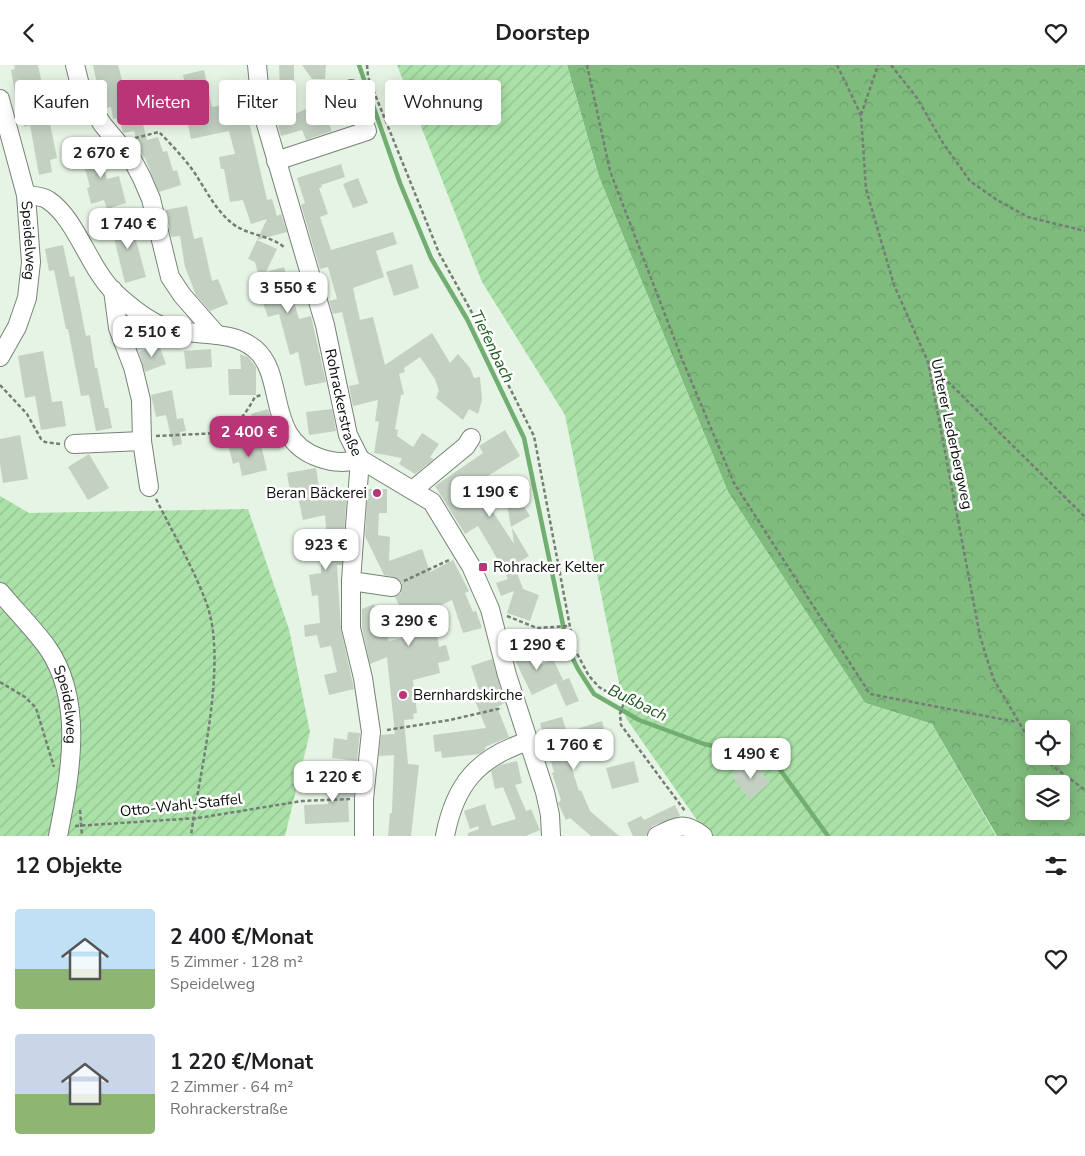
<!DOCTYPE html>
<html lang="de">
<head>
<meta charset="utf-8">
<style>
	body { margin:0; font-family:"Nunito Sans",sans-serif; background:#f2f2f2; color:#202124; height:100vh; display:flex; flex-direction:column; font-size:19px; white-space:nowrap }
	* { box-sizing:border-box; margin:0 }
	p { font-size:16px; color:#757577 }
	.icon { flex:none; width:28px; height:28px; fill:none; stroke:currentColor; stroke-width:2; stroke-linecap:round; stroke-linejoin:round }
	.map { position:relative; height:771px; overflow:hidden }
	.panel { display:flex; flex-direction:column; background:#fff; flex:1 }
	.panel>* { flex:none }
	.top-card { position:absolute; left:15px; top:15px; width:500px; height:45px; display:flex; gap:10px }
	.fabs { position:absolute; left:1025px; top:655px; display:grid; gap:10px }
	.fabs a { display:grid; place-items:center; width:45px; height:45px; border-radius:5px; background:#fff; box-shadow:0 2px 12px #0003; font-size:25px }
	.price { position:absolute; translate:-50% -42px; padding:0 11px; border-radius:10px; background:#fff; color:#222; font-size:16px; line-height:32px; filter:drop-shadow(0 1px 2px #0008) }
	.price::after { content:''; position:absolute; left:50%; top:30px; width:15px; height:11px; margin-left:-8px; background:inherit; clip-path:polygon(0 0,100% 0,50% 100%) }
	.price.current { background:#ba3478; color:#fff }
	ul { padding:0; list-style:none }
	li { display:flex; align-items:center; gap:15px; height:125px; padding:0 15px }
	li span { display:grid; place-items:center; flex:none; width:140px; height:100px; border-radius:5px; color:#555 }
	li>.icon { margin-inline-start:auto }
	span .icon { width:60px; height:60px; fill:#fffc; stroke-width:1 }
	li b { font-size:21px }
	h2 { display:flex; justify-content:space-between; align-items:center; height:60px; padding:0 15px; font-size:21px }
	.chip { padding:0 18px; border-radius:5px; background:#fff; box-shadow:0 2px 12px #0003; font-size:18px; line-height:45px }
	.chip.current { background:#ba3478; color:#fff }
	header { display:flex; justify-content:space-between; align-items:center; height:65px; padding:0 15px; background:#fff; font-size:22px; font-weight:700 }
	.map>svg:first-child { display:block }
</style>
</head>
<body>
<header><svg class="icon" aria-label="back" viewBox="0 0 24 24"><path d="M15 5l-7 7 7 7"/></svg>Doorstep<svg class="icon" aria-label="heart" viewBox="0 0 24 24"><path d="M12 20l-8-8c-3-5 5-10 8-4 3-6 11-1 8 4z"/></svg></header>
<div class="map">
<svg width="1085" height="771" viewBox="0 0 1085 771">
	<defs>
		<pattern id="forest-crowns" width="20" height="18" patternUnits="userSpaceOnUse" patternTransform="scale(1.25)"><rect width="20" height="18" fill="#7fbb7d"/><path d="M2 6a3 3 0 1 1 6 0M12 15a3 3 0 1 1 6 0" fill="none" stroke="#6ca06b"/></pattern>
		<pattern id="garden-furrows" width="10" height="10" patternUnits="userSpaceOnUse" patternTransform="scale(1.25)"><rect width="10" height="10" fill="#aae1a8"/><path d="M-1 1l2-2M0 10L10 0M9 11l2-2" fill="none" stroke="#91c08f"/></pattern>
	</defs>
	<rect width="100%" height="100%" fill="#e6f4e5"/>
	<path fill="url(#forest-crowns)" fill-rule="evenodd" d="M 567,0 L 1085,0 L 1085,771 L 997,771 L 932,659 L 865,638 L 728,427 L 599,112 ZM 1034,664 L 1061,664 L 1061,691 L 1034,691 ZM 1034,719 L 1061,719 L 1061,746 L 1034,746 Z"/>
	<g fill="url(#garden-furrows)">
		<path d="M 397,0 L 567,0 L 599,112 L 728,427 L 865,638 L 932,659 L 996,771 L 708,771 L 626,653 L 565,350 L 482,217 Z"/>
		<path d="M 0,431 L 29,448 L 248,444 L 289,564 L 310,667 L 285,771 L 0,771 Z"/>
	</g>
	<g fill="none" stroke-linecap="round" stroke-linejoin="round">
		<path stroke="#72ae71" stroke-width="4.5" d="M 359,0 L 400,118 L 431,193 L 467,254 L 524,373 L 568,584 L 578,604 L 594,629 L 639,655 L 704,679 L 771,692 L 828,771"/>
	</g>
	<g fill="#c3d0c2">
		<path d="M 14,0 L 38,0 L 57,93 L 50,95 L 52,107 L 39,110 L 30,60 L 24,62 L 17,27 L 15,28 L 11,5 L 15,4 Z"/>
		<path d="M 93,0 L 118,0 L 125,26 L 128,25 L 130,37 L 134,36 L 137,48 L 140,47 L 147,75 L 158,72 L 163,87 L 167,86 L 173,106 L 177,105 L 181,120 L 159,127 L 145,93 L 141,89 L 134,66 L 123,68 L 119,53 L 113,54 L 111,42 L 107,43 L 104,31 L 100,32 Z"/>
		<path d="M 279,0 L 294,0 L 294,24 L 280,24 Z"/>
		<path d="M 302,0 L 326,0 L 325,14 L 312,14 Z"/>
		<path d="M 204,5 L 212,42 L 244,35 L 267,135 L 272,134 L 277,151 L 281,149 L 287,167 L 257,175 L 267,154 L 251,159 L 243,135 L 230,137 L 224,104 L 221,104 L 219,92 L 235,89 L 229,66 L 191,74 L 185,46 L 190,44 L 183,10 Z"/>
		<path d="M 320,38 L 332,66 L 306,75 L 302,65 L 281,71 L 274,47 L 288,43 L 290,51 Z"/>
		<path d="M 97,77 L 107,114 L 119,111 L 126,138 L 107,144 L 104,135 L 91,139 L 87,123 L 90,122 L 79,82 Z"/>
		<path d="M 341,99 L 345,112 L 321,120 L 322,122 L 319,123 L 328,149 L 320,152 L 331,185 L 393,167 L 397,179 L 376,186 L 384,212 L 353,223 L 360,255 L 373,252 L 385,300 L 432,268 L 450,298 L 458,289 L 470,303 L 474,313 L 480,312 L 482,335 L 478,349 L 469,344 L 463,355 L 436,333 L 439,326 L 435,314 L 420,292 L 404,303 L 405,307 L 399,309 L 404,329 L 401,330 L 395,364 L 398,365 L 397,371 L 413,382 L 422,368 L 439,379 L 430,392 L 434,394 L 415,409 L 399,399 L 402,393 L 374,388 L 379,357 L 375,356 L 378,335 L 353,341 L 349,321 L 359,319 L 342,247 L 333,249 L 329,236 L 337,234 L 328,202 L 320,204 L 301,140 L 305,138 L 297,113 Z"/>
		<path d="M 358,113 L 368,138 L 353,143 L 343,119 Z"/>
		<path d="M 187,141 L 194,174 L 202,172 L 212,216 L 218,214 L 228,239 L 210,246 L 196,230 L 185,202 L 180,171 L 171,172 L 165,145 Z"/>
		<path d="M 130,153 L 146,212 L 125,218 L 110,157 Z"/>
		<path d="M 257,175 L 277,184 L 266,207 L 284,202 L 299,254 L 311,251 L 326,317 L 305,321 L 298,287 L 290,290 L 279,249 L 268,252 L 263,238 L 264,230 L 255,197 L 248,194 Z"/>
		<path d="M 63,180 L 70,212 L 74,211 L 86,271 L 90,270 L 95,303 L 97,303 L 105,343 L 108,343 L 112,363 L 96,366 L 89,330 L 81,331 L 68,264 L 66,264 L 54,205 L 49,206 L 45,184 Z"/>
		<path d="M 412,199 L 419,223 L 394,231 L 386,207 Z"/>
		<path d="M 159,280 L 166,299 L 145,307 L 139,287 Z"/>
		<path d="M 211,284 L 212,302 L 186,304 L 184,286 Z"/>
		<path d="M 43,286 L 52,337 L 62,336 L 66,361 L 41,365 L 35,331 L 25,333 L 18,291 Z"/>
		<path d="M 240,289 L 248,292 L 256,302 L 256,330 L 229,330 L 228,304 L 241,304 Z"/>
		<path d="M 172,325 L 177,354 L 183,353 L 186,366 L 180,367 L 182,379 L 173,381 L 166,350 L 156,352 L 151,330 Z"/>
		<path d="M 268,344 L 276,366 L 257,371 L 251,349 Z"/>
		<path d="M 332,344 L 336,366 L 309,370 L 306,347 Z"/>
		<path d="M 505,365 L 520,391 L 470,422 L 476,421 L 514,479 L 512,463 L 529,491 L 514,500 L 523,524 L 539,530 L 530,556 L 507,548 L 514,526 L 501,531 L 496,518 L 508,514 L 491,483 L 478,461 L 465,469 L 435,421 L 483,388 L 479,381 Z"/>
		<path d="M 20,370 L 28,414 L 3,418 L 0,399 L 0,374 Z"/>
		<path d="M 260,376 L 267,405 L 242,411 L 239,397 L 233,399 L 229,383 Z"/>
		<path d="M 89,389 L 109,423 L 88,435 L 68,402 Z"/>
		<path d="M 316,403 L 320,429 L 347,425 L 342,500 L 337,500 L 341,565 L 354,624 L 329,630 L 324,610 L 337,607 L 331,581 L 320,583 L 317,570 L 305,572 L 304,560 L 320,558 L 318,530 L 312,531 L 309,510 L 321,508 L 321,486 L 328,486 L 325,450 L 303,455 L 298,432 L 291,433 L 287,408 Z"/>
		<path d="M 524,412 L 528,437 L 522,438 L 530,451 L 511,462 L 503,416 Z"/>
		<path d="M 368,424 L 387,424 L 387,448 L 379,448 L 378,470 L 390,472 L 389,496 L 422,484 L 430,507 L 453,495 L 469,526 L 465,528 L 473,547 L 476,546 L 482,563 L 463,568 L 452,535 L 433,544 L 439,582 L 446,580 L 450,595 L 438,598 L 440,608 L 413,615 L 417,648 L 413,649 L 414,654 L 404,655 L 408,699 L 419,700 L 411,771 L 388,771 L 390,748 L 392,748 L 394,690 L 379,691 L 381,670 L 395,669 L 387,592 L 370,599 L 362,562 L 362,544 L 374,539 L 389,576 L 414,571 L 395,532 L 401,528 L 402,518 L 394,512 L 384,510 L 365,471 Z"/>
		<path d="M 534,581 L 542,599 L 553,594 L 563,615 L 532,630 L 513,591 Z"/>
		<path d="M 492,594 L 505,638 L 497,642 L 509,672 L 485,682 L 485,685 L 480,689 L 442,693 L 441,686 L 435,687 L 433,670 L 486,663 L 474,633 L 481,631 L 471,601 Z"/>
		<path d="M 569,613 L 579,636 L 566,641 L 556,618 Z"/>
		<path d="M 562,652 L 567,667 L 602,656 L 608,678 L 568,691 L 579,726 L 581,725 L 590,746 L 619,771 L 591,771 L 570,753 L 566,755 L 558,738 L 561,735 L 552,708 L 554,707 L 540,658 Z"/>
		<path d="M 348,667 L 360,668 L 357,696 L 332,693 L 334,673 L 347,675 Z"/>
		<path d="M 517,696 L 522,718 L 515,720 L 526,746 L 531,744 L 540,765 L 526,771 L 468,771 L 468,768 L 479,764 L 478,761 L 470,764 L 464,746 L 485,739 L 492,761 L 516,754 L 503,722 L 495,724 L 491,706 L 500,700 Z"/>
		<path d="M 634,696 L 639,717 L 612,724 L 606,703 Z"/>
		<path d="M 753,696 L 770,718 L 749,734 L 732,711 Z"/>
		<path d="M 328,713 L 355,713 L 354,732 L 348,732 L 349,757 L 305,759 L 304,740 L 328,739 Z"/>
		<path d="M 675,740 L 680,751 L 652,761 L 646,771 L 633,771 L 627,758 L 641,751 L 644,755 Z"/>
	</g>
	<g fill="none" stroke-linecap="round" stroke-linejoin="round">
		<defs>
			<g id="minor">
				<path d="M 75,0 L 82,28 L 103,60 L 133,96 L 142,113 L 151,134 L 170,212 L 182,230 L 217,270"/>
				<path id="s1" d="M 257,0 L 261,42 L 325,260 L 348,370 L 360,394 L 351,516 L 351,563 L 363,613 L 371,667 L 364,734 L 364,771"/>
				<path id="s2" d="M 0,34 L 26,130 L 31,197 L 27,233 L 17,262 L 0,292"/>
				<path d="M 276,96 L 367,66 L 351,24"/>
				<path d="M 26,130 C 33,131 43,131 48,135 C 76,153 89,203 114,227 C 128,240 146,255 164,262 C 193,273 229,263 255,284 C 287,311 264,375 320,393 C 335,398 345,398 360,394"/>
				<path d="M 113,225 L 118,263 L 133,302 L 141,335 L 142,376 L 149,422"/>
				<path d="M 74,379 L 142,376"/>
				<path d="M 360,394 L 432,437 L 471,501 L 490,544 L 507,610 L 545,727 L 550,750 L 551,771"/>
				<path d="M 414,424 L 466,381 L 471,373"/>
				<path d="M 351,516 L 392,522"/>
				<path id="s3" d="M 0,527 C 15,545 33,563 47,582 C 85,636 70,711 58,771"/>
				<path d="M 445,771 C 455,719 478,692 529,676"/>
				<path d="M 657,771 C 678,761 684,756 703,771"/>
			</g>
		</defs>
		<use href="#minor" stroke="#778376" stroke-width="20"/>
		<g stroke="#757e75" stroke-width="2.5" stroke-dasharray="4 2.5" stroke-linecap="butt">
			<path d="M 367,0 L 368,12 L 439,188 L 470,244 L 534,371 L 574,583 L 589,611 L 599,622 L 624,637 L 620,649 L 621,660 L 685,746"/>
			<path d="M 587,0 L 610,106 L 682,294 L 734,418 L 870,629 L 1017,657"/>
			<path d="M 837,0 L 861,50 L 866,124 L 894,220 L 928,297 L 980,571 L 993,613 L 1034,683"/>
			<path d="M 891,0 L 917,33 L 943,78 L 970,116 L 997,135 L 1028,152 L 1085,166"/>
			<path d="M 861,50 L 878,0"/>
			<path d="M 135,73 L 159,67 C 171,79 184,93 194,107 C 206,125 216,146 233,159 C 249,171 271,170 285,183"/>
			<path d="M 929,298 L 1085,452"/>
			<path d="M 0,320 L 27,349 L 41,374 L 45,377 L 60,379"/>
			<path d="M 156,371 L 219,368 C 237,362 246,348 255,332 L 261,330"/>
			<path d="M 156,434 C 173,468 193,502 206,537 C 229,597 199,707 191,771"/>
			<path d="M 404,516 L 449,495"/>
			<path d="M 507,551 L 537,563 L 568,561"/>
			<path d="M 0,617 L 25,632 L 36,643 L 54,702"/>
			<path d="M 387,665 L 450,655 L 502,643"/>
			<path d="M 1039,691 L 1085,725"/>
			<path d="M 80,745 L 82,771"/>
			<path d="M 75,761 L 198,753 L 302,736 L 350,734"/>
		</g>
		<use href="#minor" stroke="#fff" stroke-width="18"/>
	</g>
	<g fill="#ba3478" stroke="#fff" stroke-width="2">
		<circle cx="377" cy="428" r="5"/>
		<rect x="478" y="497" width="10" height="10" rx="2.5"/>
		<circle cx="403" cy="630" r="5"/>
	</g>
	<g text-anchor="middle" stroke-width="5" stroke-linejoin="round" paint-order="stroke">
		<g font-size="15" fill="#0a0f0a" stroke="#fff">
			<text dy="5" stroke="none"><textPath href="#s2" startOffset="145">Speidelweg</textPath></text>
			<text dy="5" stroke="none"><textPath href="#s1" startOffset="349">Rohrackerstraße</textPath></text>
			<text transform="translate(952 369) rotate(78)" y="5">Unterer Lederbergweg</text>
			<text dy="5" stroke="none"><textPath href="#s3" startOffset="134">Speidelweg</textPath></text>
			<text transform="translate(181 740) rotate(-6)" y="5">Otto-Wahl-Staffel</text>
		</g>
		<g font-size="15" fill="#0a0f0a" stroke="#fff" text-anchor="start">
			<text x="367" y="433" text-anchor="end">Beran Bäckerei</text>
			<text x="493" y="507">Rohracker Kelter</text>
			<text x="413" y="635">Bernhardskirche</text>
		</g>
		<g font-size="16" font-style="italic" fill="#1b581e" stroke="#fff">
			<text transform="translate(493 281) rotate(64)" y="6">Tiefenbach</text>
			<text transform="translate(638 637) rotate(26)" y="6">Bußbach</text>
		</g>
	</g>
</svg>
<div class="fabs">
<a><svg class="icon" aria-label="locate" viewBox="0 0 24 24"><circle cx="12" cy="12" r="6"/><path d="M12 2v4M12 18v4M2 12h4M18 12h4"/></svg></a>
<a><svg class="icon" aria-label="layers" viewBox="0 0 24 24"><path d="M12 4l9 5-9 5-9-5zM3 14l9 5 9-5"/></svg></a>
</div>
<b class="price" style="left:101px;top:114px">2 670 €</b>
<b class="price" style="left:128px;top:185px">1 740 €</b>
<b class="price" style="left:288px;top:249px">3 550 €</b>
<b class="price" style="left:152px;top:293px">2 510 €</b>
<b class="price current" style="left:249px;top:393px">2 400 €</b>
<b class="price" style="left:490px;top:453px">1 190 €</b>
<b class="price" style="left:326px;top:506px">923 €</b>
<b class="price" style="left:409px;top:582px">3 290 €</b>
<b class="price" style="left:537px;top:606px">1 290 €</b>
<b class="price" style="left:574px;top:706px">1 760 €</b>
<b class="price" style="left:751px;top:715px">1 490 €</b>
<b class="price" style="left:333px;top:738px">1 220 €</b>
<div class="top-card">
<a class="chip">Kaufen</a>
<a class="chip current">Mieten</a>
<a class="chip">Filter</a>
<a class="chip">Neu</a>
<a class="chip">Wohnung</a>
</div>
</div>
<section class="panel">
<h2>12 Objekte<svg class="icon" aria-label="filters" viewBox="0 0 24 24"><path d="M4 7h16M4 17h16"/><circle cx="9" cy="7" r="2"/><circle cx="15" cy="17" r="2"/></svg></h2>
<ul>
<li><span style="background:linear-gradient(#bfe0f5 60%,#8fb573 0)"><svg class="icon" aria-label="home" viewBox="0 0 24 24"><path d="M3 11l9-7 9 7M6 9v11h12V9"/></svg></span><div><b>2 400 €/Monat</b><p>5 Zimmer · 128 m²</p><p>Speidelweg</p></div><svg class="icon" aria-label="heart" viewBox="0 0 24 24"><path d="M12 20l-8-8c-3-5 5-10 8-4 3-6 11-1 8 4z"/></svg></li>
<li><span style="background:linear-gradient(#c9d6e8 60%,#8fb573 0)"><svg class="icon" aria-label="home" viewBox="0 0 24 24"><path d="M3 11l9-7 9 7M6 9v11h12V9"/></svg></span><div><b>1 220 €/Monat</b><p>2 Zimmer · 64 m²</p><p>Rohrackerstraße</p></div><svg class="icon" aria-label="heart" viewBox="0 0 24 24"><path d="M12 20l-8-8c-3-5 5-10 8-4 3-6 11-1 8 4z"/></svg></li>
</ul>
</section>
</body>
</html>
